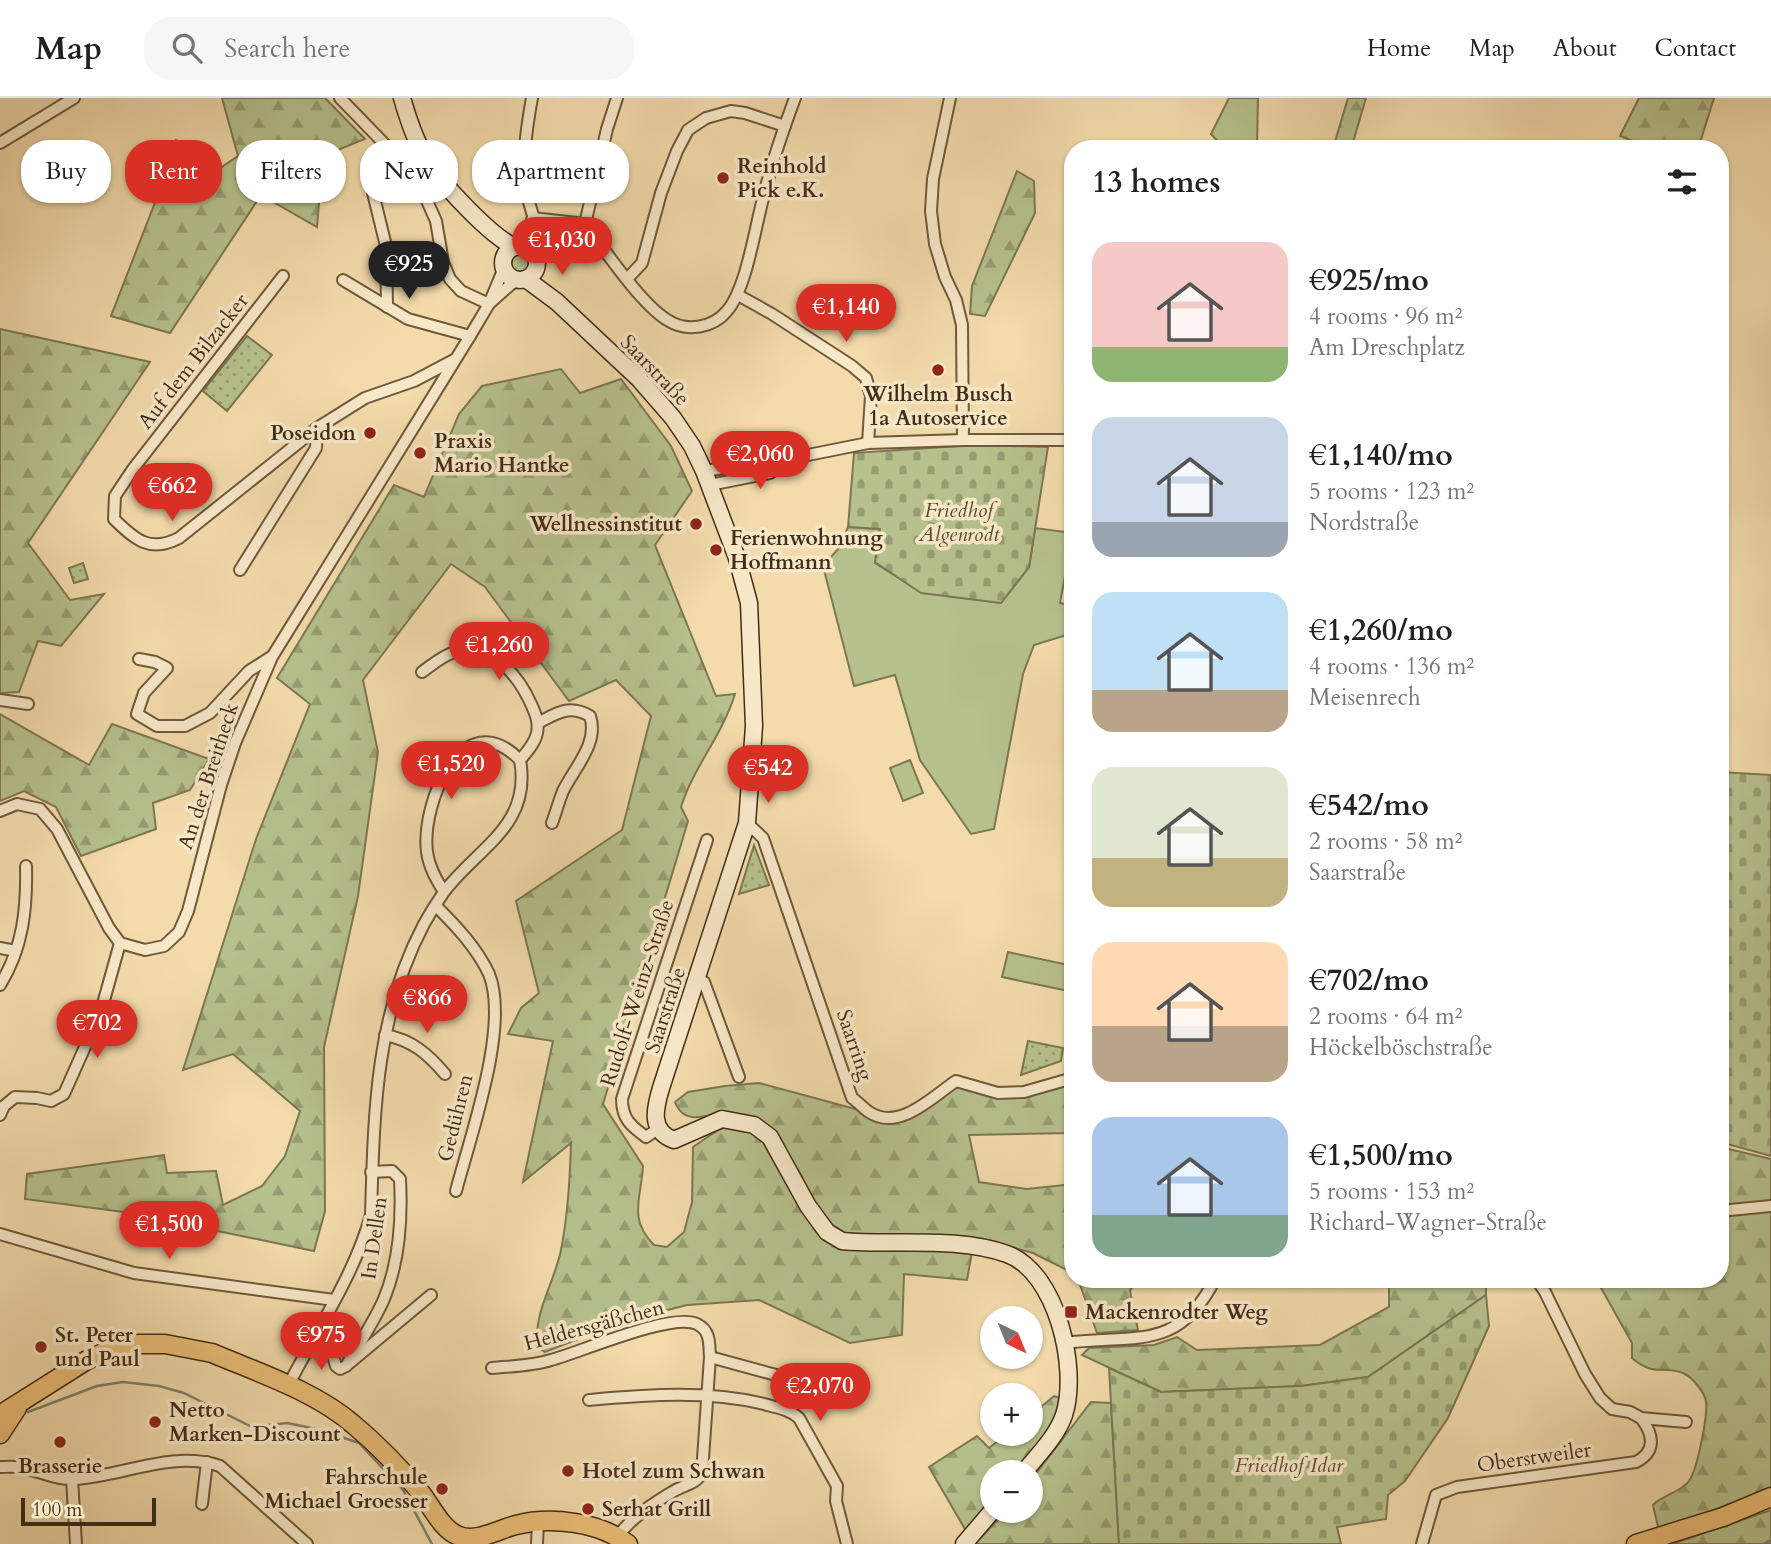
<!DOCTYPE html>
<html lang="en">
<head>
<meta charset="utf-8">
<style>
	body { margin:0; font-family:Cardo,serif; background:#f6f6f6; color:#222; height:100vh; display:flex; flex-direction:column; font-size:26px; white-space:nowrap }
	* { box-sizing:border-box; margin:0 }
	p { font-size:23px; color:#767676 }
	.icon { flex:none; width:38px; height:38px; fill:none; stroke:currentColor; stroke-width:2; stroke-linecap:round; stroke-linejoin:round }
	.map { position:relative; flex:1; overflow:hidden }
	.details { position:absolute; left:1064px; top:42px; width:665px; height:1148px; display:flex; flex-direction:column; background:#fff; border-radius:28px; box-shadow:0 2px 5px #0004 }
	.details>* { flex:none }
	.hud { position:absolute; left:21px; top:42px; width:665px; height:63px; display:flex; gap:14px }
	.needle { width:46px; rotate:137deg }
	.fabs { position:absolute; left:980px; top:1208px; display:grid; gap:14px }
	.fabs a { display:grid; place-items:center; width:63px; height:63px; border-radius:50%; background:#fff; box-shadow:0 2px 5px #0004; font-size:35px }
	.scale { position:absolute; left:21px; bottom:18px; width:135px; box-sizing:border-box; padding-left:7px; border:4px solid #442d16; border-top:0; font-size:19px; line-height:24px; white-space:nowrap; color:#442d16; -webkit-text-stroke:5px #f7e8c8; paint-order:stroke }
	.price { position:absolute; translate:-50% -60px; padding:0 16px; border-radius:24px; background:#d93025; color:#fff; font-size:23px; line-height:46px; filter:drop-shadow(0 2px 4px #0008) }
	.price::after { content:''; position:absolute; left:50%; top:42px; width:21px; height:16px; margin-left:-10px; background:inherit; clip-path:polygon(0 0,100% 0,50% 100%) }
	.price.active { background:#222; color:#fff }
	ul { padding:0; list-style:none }
	li { display:flex; align-items:center; gap:21px; height:175px; padding:0 28px }
	li span { display:grid; place-items:center; flex:none; width:196px; height:140px; border-radius:21px; color:#555 }
	li>.icon { margin-inline-start:auto }
	span .icon { width:84px; height:84px; fill:#fffc; stroke-width:1 }
	li b { font-size:30px }
	h2 { display:flex; justify-content:space-between; align-items:center; height:84px; padding:0 28px; font-size:30px }
	.pill { padding:0 24px; border-radius:28px; background:#fff; box-shadow:0 2px 5px #0004; font-size:24px; line-height:63px }
	.pill.active { background:#d93025; color:#fff }
	header { display:flex; align-items:center; gap:42px; box-sizing:border-box; height:98px; padding:0 35px; background:#fff; border-bottom:2px solid #e0e0e0 }
	header strong { font-size:33px }
	nav { display:flex; gap:38px; margin-inline-start:auto; font-size:24px }
	.search { width:490px; height:63px; background:#f6f6f6; display:flex; align-items:center; gap:18px; box-sizing:border-box; padding:0 24px; border-radius:28px; color:#767676; font-size:26px }
	.map>svg:first-child { display:block }
</style>
</head>
<body>
<header>
<strong>Map</strong>
<div class="search"><svg class="icon" aria-label="search" viewBox="0 0 24 24"><circle cx="10" cy="10" r="6"/><path d="M15 15l6 6"/></svg>Search here</div>
<nav><a>Home</a><a>Map</a><a>About</a><a>Contact</a></nav>
</header>
<div class="map">
<svg width="1771" height="1446" viewBox="0 0 1771 1446">
	<defs>
		<pattern id="forest-firs" width="22" height="20" patternUnits="userSpaceOnUse" patternTransform="scale(1.75)"><rect width="22" height="20" fill="#b6c18d"/><path d="M5 1l3.5 6h-7zM16 11l3.5 6h-7z" fill="#969d72"/></pattern>
		<pattern id="cemetery-stones" width="16" height="16" patternUnits="userSpaceOnUse" patternTransform="scale(1.75)"><rect width="16" height="16" fill="#b6c18d"/><path d="M2 7V4a2 2 0 0 1 4 0v3zM10 15v-3a2 2 0 0 1 4 0v3z" fill="#969d72"/></pattern>
		<pattern id="park-dots" width="8" height="8" patternUnits="userSpaceOnUse" patternTransform="scale(1.75)"><rect width="8" height="8" fill="#b6c18d"/><path d="M2 2h.1M6 6h.1" fill="none" stroke="#969d72" stroke-width="1.8" stroke-linecap="round"/></pattern>
	</defs>
	<rect width="100%" height="100%" fill="#f3dbab"/>
	<filter id="stains"><feTurbulence type="fractalNoise" baseFrequency=".00286" numOctaves="4"/><feColorMatrix values="0 0 0 0 .2 0 0 0 0 .09 0 0 0 0 .02 0 0 0 .5 -.17"/></filter>
	<radialGradient id="worn" r=".72"><stop offset=".6" stop-color="#630" stop-opacity="0"/><stop offset="1" stop-color="#630" stop-opacity=".3"/></radialGradient>
	<g fill="#b6c18d" stroke="#7d7752" stroke-width="2">
		<path d="M 1229,0 L 1258,0 L 1257,51 L 1225,51 L 1211,36 Z"/>
		<circle cx="521" cy="165" r="10"/>
		<path d="M 848,429 L 880,431 L 875,465 L 921,494 L 1001,505 L 1029,469 L 1035,430 L 1073,435 L 1060,505 L 1073,508 L 1073,535 L 1034,547 L 1023,576 L 994,731 L 971,736 L 920,662 L 895,577 L 854,588 L 823,468 L 839,450 Z"/>
		<path d="M 910,662 L 923,695 L 903,703 L 890,670 Z"/>
		<path d="M 1008,854 L 1073,868 L 1073,894 L 1002,879 Z"/>
	</g>
	<g fill="url(#forest-firs)" stroke="#7d7752" stroke-width="2">
		<path d="M 222,0 L 325,0 L 365,41 L 323,58 L 317,129 L 261,97 L 170,235 L 111,218 L 154,107 L 176,42 L 202,53 L 214,74 L 238,58 Z"/>
		<path d="M 1348,0 L 1366,0 L 1351,51 L 1334,47 Z"/>
		<path d="M 1639,0 L 1714,0 L 1698,51 L 1653,51 L 1620,38 Z"/>
		<path d="M 1017,73 L 1034,83 L 1035,115 L 985,218 L 970,216 L 972,188 Z"/>
		<path d="M 0,231 L 150,264 L 28,445 L 70,502 L 104,496 L 61,548 L 38,543 L 19,594 L 0,595 Z"/>
		<path d="M 561,271 L 580,295 L 621,281 L 671,348 L 692,393 L 655,447 L 716,598 L 735,596 C 722,638 694,668 681,709 L 688,723 L 603,1006 L 643,1068 C 641,1101 628,1121 654,1147 L 667,1149 L 684,1134 L 692,1104 L 693,1049 L 722,1029 L 718,1015 C 701,1020 683,1025 675,1004 L 688,994 L 725,988 L 759,985 L 870,1015 L 887,1024 L 949,991 L 967,989 L 998,999 L 1073,985 L 1073,1035 L 969,1037 L 979,1084 L 1027,1091 L 1073,1086 L 1073,1175 L 1033,1155 L 988,1143 L 972,1154 L 967,1182 L 904,1176 L 902,1237 L 850,1245 L 759,1202 L 687,1207 L 625,1223 L 545,1254 C 539,1251 537,1248 537,1241 C 536,1211 555,1182 561,1152 C 568,1117 570,1081 571,1045 L 523,1084 L 553,943 L 508,936 L 521,910 L 539,895 L 516,803 L 622,732 L 651,618 L 616,582 L 569,603 L 485,489 L 451,466 L 363,582 L 378,654 L 358,798 L 324,949 L 325,1113 L 314,1153 L 131,1115 L 25,1101 L 27,1076 L 164,1057 L 167,1075 L 216,1073 L 223,1107 L 262,1088 L 285,1058 L 300,1013 L 233,956 L 183,972 L 256,741 L 310,606 L 277,580 L 394,387 L 424,399 L 459,316 L 482,288 Z"/>
		<path d="M 0,616 L 89,667 L 112,626 L 209,661 L 190,692 L 153,705 L 156,731 L 81,758 L 56,709 L 24,693 L 0,703 Z"/>
		<path d="M 1720,1049 L 1771,1061 L 1771,1390 L 1659,1433 L 1653,1407 C 1663,1397 1681,1394 1689,1383 C 1697,1372 1708,1318 1706,1304 C 1705,1294 1692,1279 1683,1275 C 1662,1267 1654,1279 1632,1260 L 1632,1245 L 1596,1181 L 1720,1181 Z"/>
		<path d="M 1078,1181 L 1136,1181 L 1130,1193 L 1138,1232 L 1097,1235 Z"/>
		<path d="M 1389,1181 L 1486,1181 L 1486,1197 L 1368,1279 L 1301,1288 L 1161,1294 L 1082,1257 L 1089,1250 L 1154,1247 L 1177,1239 L 1197,1252 L 1320,1247 L 1389,1209 Z"/>
		<path d="M 1054,1298 L 1063,1301 L 1059,1317 L 1020,1374 L 992,1374 L 992,1406 L 966,1433 L 929,1369 L 977,1338 L 989,1350 L 1008,1335 L 1031,1335 L 1031,1317 Z"/>
		<path d="M 1091,1304 L 1111,1305 L 1119,1446 L 975,1446 L 1007,1412 L 1031,1412 L 1031,1382 Z"/>
		<path d="M 1771,1412 L 1771,1446 L 1672,1446 Z"/>
	</g>
	<g fill="url(#cemetery-stones)" stroke="#7d7752" stroke-width="2">
		<path d="M 975,347 L 1048,349 L 1029,469 L 1001,505 L 921,495 L 875,464 L 880,431 L 848,429 L 854,355 Z"/>
		<path d="M 1720,674 L 1771,677 L 1771,1058 L 1720,1044 Z"/>
		<path d="M 1486,1197 L 1489,1228 L 1448,1320 L 1405,1383 L 1388,1397 L 1386,1421 L 1337,1429 L 1341,1446 L 1119,1446 L 1109,1270 L 1161,1294 L 1301,1288 L 1368,1279 Z"/>
	</g>
	<g fill="url(#park-dots)" stroke="#7d7752" stroke-width="2">
		<path d="M 247,238 L 272,257 L 227,313 L 203,293 Z"/>
		<path d="M 83,465 L 88,481 L 74,485 L 69,470 Z"/>
		<path d="M 754,747 L 769,787 L 739,796 Z"/>
		<path d="M 1028,943 L 1063,950 L 1061,963 L 1021,977 Z"/>
	</g>
	<g fill="none" stroke-linecap="round" stroke-linejoin="round">
		<g stroke="#788270" stroke-width="2.5">
			<path d="M 28,1314 L 97,1288 L 123,1284 L 159,1288 L 184,1295 L 252,1329 L 287,1325 L 321,1332 L 359,1345 L 403,1392 L 432,1446"/>
			<path d="M 1763,1446 L 1771,1442"/>
		</g>
		<defs>
			<g id="street">
				<path d="M 340,0 L 403,65 L 420,87 L 436,123 L 443,164 L 450,181 L 461,193 L 489,206"/>
				<path d="M 532,0 C 527,27 523,53 524,81 C 526,105 543,131 534,155"/>
				<path d="M 950,0 L 933,81 L 931,113 L 935,146 L 945,179 L 956,202 L 962,227 L 963,342"/>
				<path d="M 0,45 L 74,0"/>
				<path d="M 373,95 L 386,148 L 387,209"/>
				<path d="M 533,120 L 585,126 C 605,152 642,208 669,223 C 687,234 713,230 727,213 C 747,190 755,128 764,97 C 772,64 783,32 795,0"/>
				<path d="M 585,126 L 607,31 L 617,0"/>
				<path d="M 524,149 L 532,122"/>
				<path d="M 283,178 L 133,371 L 115,398 L 114,421 C 135,442 150,455 179,440 L 317,330 L 365,300 L 414,283 L 454,262"/>
				<path d="M 628,180 L 642,165 L 661,95 L 677,53 L 688,32 L 706,20 L 731,13 L 745,15 L 785,28"/>
				<path d="M 343,182 L 408,221 L 470,238"/>
				<path d="M 738,197 L 772,216 L 852,268 L 866,280 L 871,298 L 868,345"/>
				<path d="M 491,204 L 517,181"/>
				<path d="M 704,373 L 793,360 L 868,345 L 963,342 L 1073,342"/>
				<path d="M 710,387 L 770,375 L 791,361"/>
				<path d="M 240,472 L 316,350 L 317,330"/>
				<path d="M 139,561 L 155,564 L 167,570 L 144,595 L 137,616 L 157,628 L 185,628 L 210,615 L 249,573 L 271,559"/>
				<path d="M 422,574 C 432,567 443,557 455,554 C 492,544 519,578 532,608 C 536,617 539,625 537,635 C 535,645 527,654 520,662"/>
				<path d="M 0,602 L 28,606"/>
				<path d="M 538,625 C 557,615 569,606 590,618 C 599,645 575,669 563,693 C 559,703 556,714 552,725"/>
				<path d="M 0,713 L 17,706 L 40,711 L 57,731 L 109,830 L 120,845 L 145,852 L 164,848 L 179,834 L 188,813 L 221,687 L 235,645 L 272,559 L 470,238 L 489,206 L 504,170"/>
				<path d="M 747,725 L 763,740 L 852,1000 C 858,1004 863,1010 869,1014 C 899,1034 932,999 956,983 L 998,995 L 1024,994 L 1073,980"/>
				<path d="M 436,808 C 456,828 477,850 489,876 C 510,928 470,1039 456,1093"/>
				<path d="M 0,850 L 16,853"/>
				<path d="M 697,880 L 704,884 L 739,979"/>
				<path d="M 0,887 C 23,850 27,811 26,768"/>
				<path d="M 385,937 C 412,942 428,956 445,976"/>
				<path d="M 0,1017 L 4,1008 L 15,999 L 37,1000 L 51,1003 L 64,996 L 101,913 L 120,845"/>
				<path d="M 658,1031 L 646,1039 C 631,1028 622,1021 622,1001 L 707,742"/>
				<path d="M 1720,1113 L 1771,1108"/>
				<path d="M 0,1136 L 134,1175 L 334,1202"/>
				<path d="M 1536,1181 L 1545,1194 L 1585,1276 L 1600,1300 L 1612,1311 L 1630,1314 L 1641,1320 L 1686,1324"/>
				<path d="M 321,1225 L 327,1229 L 329,1245 L 336,1268 L 340,1271 L 346,1268 L 431,1197"/>
				<path d="M 1064,1245 C 1134,1236 1178,1255 1215,1181"/>
				<path d="M 710,1259 L 787,1280"/>
				<path d="M 346,1268 C 359,1246 374,1224 384,1201 C 399,1165 402,1119 400,1081 L 392,1073 L 371,1074"/>
				<path d="M 492,1270 C 512,1268 532,1268 551,1262 C 581,1254 672,1214 697,1226 C 711,1233 709,1246 710,1259 L 702,1375 C 696,1386 684,1387 674,1393 C 655,1404 631,1420 618,1438"/>
				<path d="M 288,1288 C 316,1233 354,1178 371,1117 C 374,1016 375,918 424,826 C 430,815 437,804 444,794 C 477,750 532,728 520,662 C 462,603 421,706 427,754 C 429,769 436,781 444,794"/>
				<path d="M 589,1302 C 648,1297 705,1292 764,1306 C 777,1310 789,1311 799,1320 L 837,1388 L 836,1403 L 847,1446"/>
				<path d="M 0,1369 C 7,1369 15,1368 22,1370 C 41,1373 55,1382 75,1381 C 123,1378 172,1352 220,1368 L 307,1446"/>
				<path d="M 72,1381 L 76,1446"/>
				<path d="M 202,1406 L 207,1364"/>
				<path d="M 537,1446 L 538,1424"/>
				<path d="M 1422,1446 L 1436,1397 L 1457,1389 L 1636,1364 C 1656,1354 1654,1337 1641,1320"/>
			</g>
			<g id="secondary">
				<path d="M 402,0 C 408,21 415,42 426,61 C 440,84 491,139 515,149"/>
				<circle cx="520" cy="165" r="17"/>
				<path d="M 526,181 L 557,204 L 639,281 L 673,320 L 692,348 L 704,373 L 737,460 L 749,505 L 754,628 L 747,725 L 661,990 C 655,1010 649,1033 674,1042 L 722,1021 L 754,1027 L 770,1039 L 808,1108 L 827,1134 L 842,1143 C 896,1148 955,1138 1007,1156 C 1057,1174 1079,1271 1064,1317 C 1057,1338 1038,1357 1024,1374"/>
				<path d="M 964,1446 L 993,1412"/>
			</g>
			<g id="primary">
				<path d="M 0,1317 L 87,1262 L 114,1250 L 138,1246 L 165,1246 L 212,1255 C 259,1275 315,1293 354,1327 C 378,1347 401,1371 421,1395 C 432,1409 442,1432 459,1438 C 477,1445 499,1431 516,1427 C 551,1418 599,1424 628,1446"/>
				<path d="M 0,1336 L 17,1310"/>
				<path d="M 1636,1446 L 1723,1419 L 1771,1399"/>
			</g>
		</defs>
		<use href="#street" stroke="#70583b" stroke-width="14"/>
		<use href="#secondary" stroke="#442d16" stroke-width="19"/>
		<use href="#primary" stroke="#442d16" stroke-width="21"/>
		<use href="#street" stroke="#f7e8c8" stroke-width="10"/>
		<use href="#secondary" stroke="#f7e8c8" stroke-width="16"/>
		<use href="#primary" stroke="#eabe76" stroke-width="18"/>
	</g>
	<g fill="#8f2418" stroke="#f7e8c8" stroke-width="2.5">
		<circle cx="723" cy="80" r="7"/>
		<circle cx="938" cy="272" r="7"/>
		<circle cx="370" cy="335" r="7"/>
		<circle cx="420" cy="355" r="7"/>
		<circle cx="696" cy="426" r="7"/>
		<circle cx="716" cy="452" r="7"/>
		<rect x="1064" y="1207" width="14" height="14" rx="3.5"/>
		<circle cx="41" cy="1249" r="7"/>
		<circle cx="155" cy="1324" r="7"/>
		<circle cx="60" cy="1344" r="7"/>
		<circle cx="568" cy="1373" r="7"/>
		<circle cx="442" cy="1391" r="7"/>
		<circle cx="588" cy="1411" r="7"/>
	</g>
	<g text-anchor="middle" stroke-width="7" stroke-linejoin="round" paint-order="stroke">
		<g font-size="21" font-weight="bold" fill="#442d16" stroke="#f7e8c8" text-anchor="start">
			<text x="737" y="75">Reinhold<tspan x="737" dy="24">Pick e.K.</tspan></text>
			<text x="938" y="303" text-anchor="middle">Wilhelm Busch<tspan x="938" dy="24">1a Autoservice</tspan></text>
			<text x="356" y="342" text-anchor="end">Poseidon</text>
			<text x="434" y="350">Praxis<tspan x="434" dy="24">Mario Hantke</tspan></text>
			<text x="682" y="433" text-anchor="end">Wellnessinstitut</text>
			<text x="730" y="447">Ferienwohnung<tspan x="730" dy="24">Hoffmann</tspan></text>
			<text x="1085" y="1221">Mackenrodter Weg</text>
			<text x="55" y="1244">St. Peter<tspan x="55" dy="24">und Paul</tspan></text>
			<text x="169" y="1319">Netto<tspan x="169" dy="24">Marken-Discount</tspan></text>
			<text x="60" y="1375" text-anchor="middle">Brasserie</text>
			<text x="582" y="1380">Hotel zum Schwan</text>
			<text x="428" y="1386" text-anchor="end">Fahrschule<tspan x="428" dy="24">Michael Groesser</tspan></text>
			<text x="602" y="1418">Serhat Grill</text>
		</g>
		<g font-size="21" fill="#442d16" stroke="#f7e8c8">
			<text transform="translate(193 263) rotate(-52)" y="7">Auf dem Bilzacker</text>
			<text transform="translate(655 272) rotate(46)" y="7">Saarstraße</text>
			<text transform="translate(208 678) rotate(-72)" y="7">An der Breitheck</text>
			<text transform="translate(637 895) rotate(-72)" y="7">Rudolf-Weinz-Straße</text>
			<text transform="translate(665 912) rotate(-72)" y="7">Saarstraße</text>
			<text transform="translate(855 947) rotate(71)" y="7">Saarring</text>
			<text transform="translate(455 1020) rotate(-76)" y="7">Gedühren</text>
			<text transform="translate(374 1140) rotate(-82)" y="7">In Dellen</text>
			<text transform="translate(594 1227) rotate(-15)" y="7">Heldersgäßchen</text>
			<text transform="translate(1534 1359) rotate(-8)" y="7">Oberstweiler</text>
		</g>
		<g font-size="21" font-style="italic" fill="#5b4b2e" stroke="#f7e8c8">
			<text x="959" y="419">Friedhof<tspan x="959" dy="24">Algenrodt</tspan></text>
			<text x="1289" y="1374">Friedhof Idar</text>
		</g>
	</g>
	<rect width="100%" height="100%" filter="url(#stains)"/>
	<rect width="100%" height="100%" fill="url(#worn)"/>
</svg>
<div class="fabs">
<a><svg class="needle" viewBox="-14 -14 28 28"><path d="M0-13l5 13h-10z" fill="#e53935"/><path d="M0 13l5-13h-10z" fill="#767676"/></svg></a>
<a>+</a>
<a>−</a>
</div>
<div class="scale">100 m</div>
<b class="price" style="left:562px;top:179px">€1,030</b>
<b class="price active" style="left:409px;top:203px">€925</b>
<b class="price" style="left:846px;top:246px">€1,140</b>
<b class="price" style="left:760px;top:393px">€2,060</b>
<b class="price" style="left:172px;top:425px">€662</b>
<b class="price" style="left:499px;top:584px">€1,260</b>
<b class="price" style="left:451px;top:703px">€1,520</b>
<b class="price" style="left:768px;top:707px">€542</b>
<b class="price" style="left:427px;top:937px">€866</b>
<b class="price" style="left:97px;top:962px">€702</b>
<b class="price" style="left:169px;top:1163px">€1,500</b>
<b class="price" style="left:321px;top:1274px">€975</b>
<b class="price" style="left:820px;top:1325px">€2,070</b>
<div class="hud">
<a class="pill">Buy</a>
<a class="pill active">Rent</a>
<a class="pill">Filters</a>
<a class="pill">New</a>
<a class="pill">Apartment</a>
</div>
<section class="details">
<h2>13 homes<svg class="icon" aria-label="filters" viewBox="0 0 24 24"><path d="M4 7h16M4 17h16"/><circle cx="9" cy="7" r="2"/><circle cx="15" cy="17" r="2"/></svg></h2>
<ul>
<li><span style="background:linear-gradient(#f6c9c9 75%,#8fb573 0)"><svg class="icon" aria-label="home" viewBox="0 0 24 24"><path d="M3 11l9-7 9 7M6 9v11h12V9"/></svg></span><div><b>€925/mo</b><p>4 rooms · 96 m²</p><p>Am Dreschplatz</p></div></li>
<li><span style="background:linear-gradient(#c9d6e8 75%,#9aa5b1 0)"><svg class="icon" aria-label="home" viewBox="0 0 24 24"><path d="M3 11l9-7 9 7M6 9v11h12V9"/></svg></span><div><b>€1,140/mo</b><p>5 rooms · 123 m²</p><p>Nordstraße</p></div></li>
<li><span style="background:linear-gradient(#bfe0f5 70%,#b9a48a 0)"><svg class="icon" aria-label="home" viewBox="0 0 24 24"><path d="M3 11l9-7 9 7M6 9v11h12V9"/></svg></span><div><b>€1,260/mo</b><p>4 rooms · 136 m²</p><p>Meisenrech</p></div></li>
<li><span style="background:linear-gradient(#dfe7d0 65%,#c2b280 0)"><svg class="icon" aria-label="home" viewBox="0 0 24 24"><path d="M3 11l9-7 9 7M6 9v11h12V9"/></svg></span><div><b>€542/mo</b><p>2 rooms · 58 m²</p><p>Saarstraße</p></div></li>
<li><span style="background:linear-gradient(#ffd9b3 60%,#b9a48a 0)"><svg class="icon" aria-label="home" viewBox="0 0 24 24"><path d="M3 11l9-7 9 7M6 9v11h12V9"/></svg></span><div><b>€702/mo</b><p>2 rooms · 64 m²</p><p>Höckelböschstraße</p></div></li>
<li><span style="background:linear-gradient(#a9c7e8 70%,#7fa58c 0)"><svg class="icon" aria-label="home" viewBox="0 0 24 24"><path d="M3 11l9-7 9 7M6 9v11h12V9"/></svg></span><div><b>€1,500/mo</b><p>5 rooms · 153 m²</p><p>Richard-Wagner-Straße</p></div></li>
</ul>
</section>
</div>
</body>
</html>
